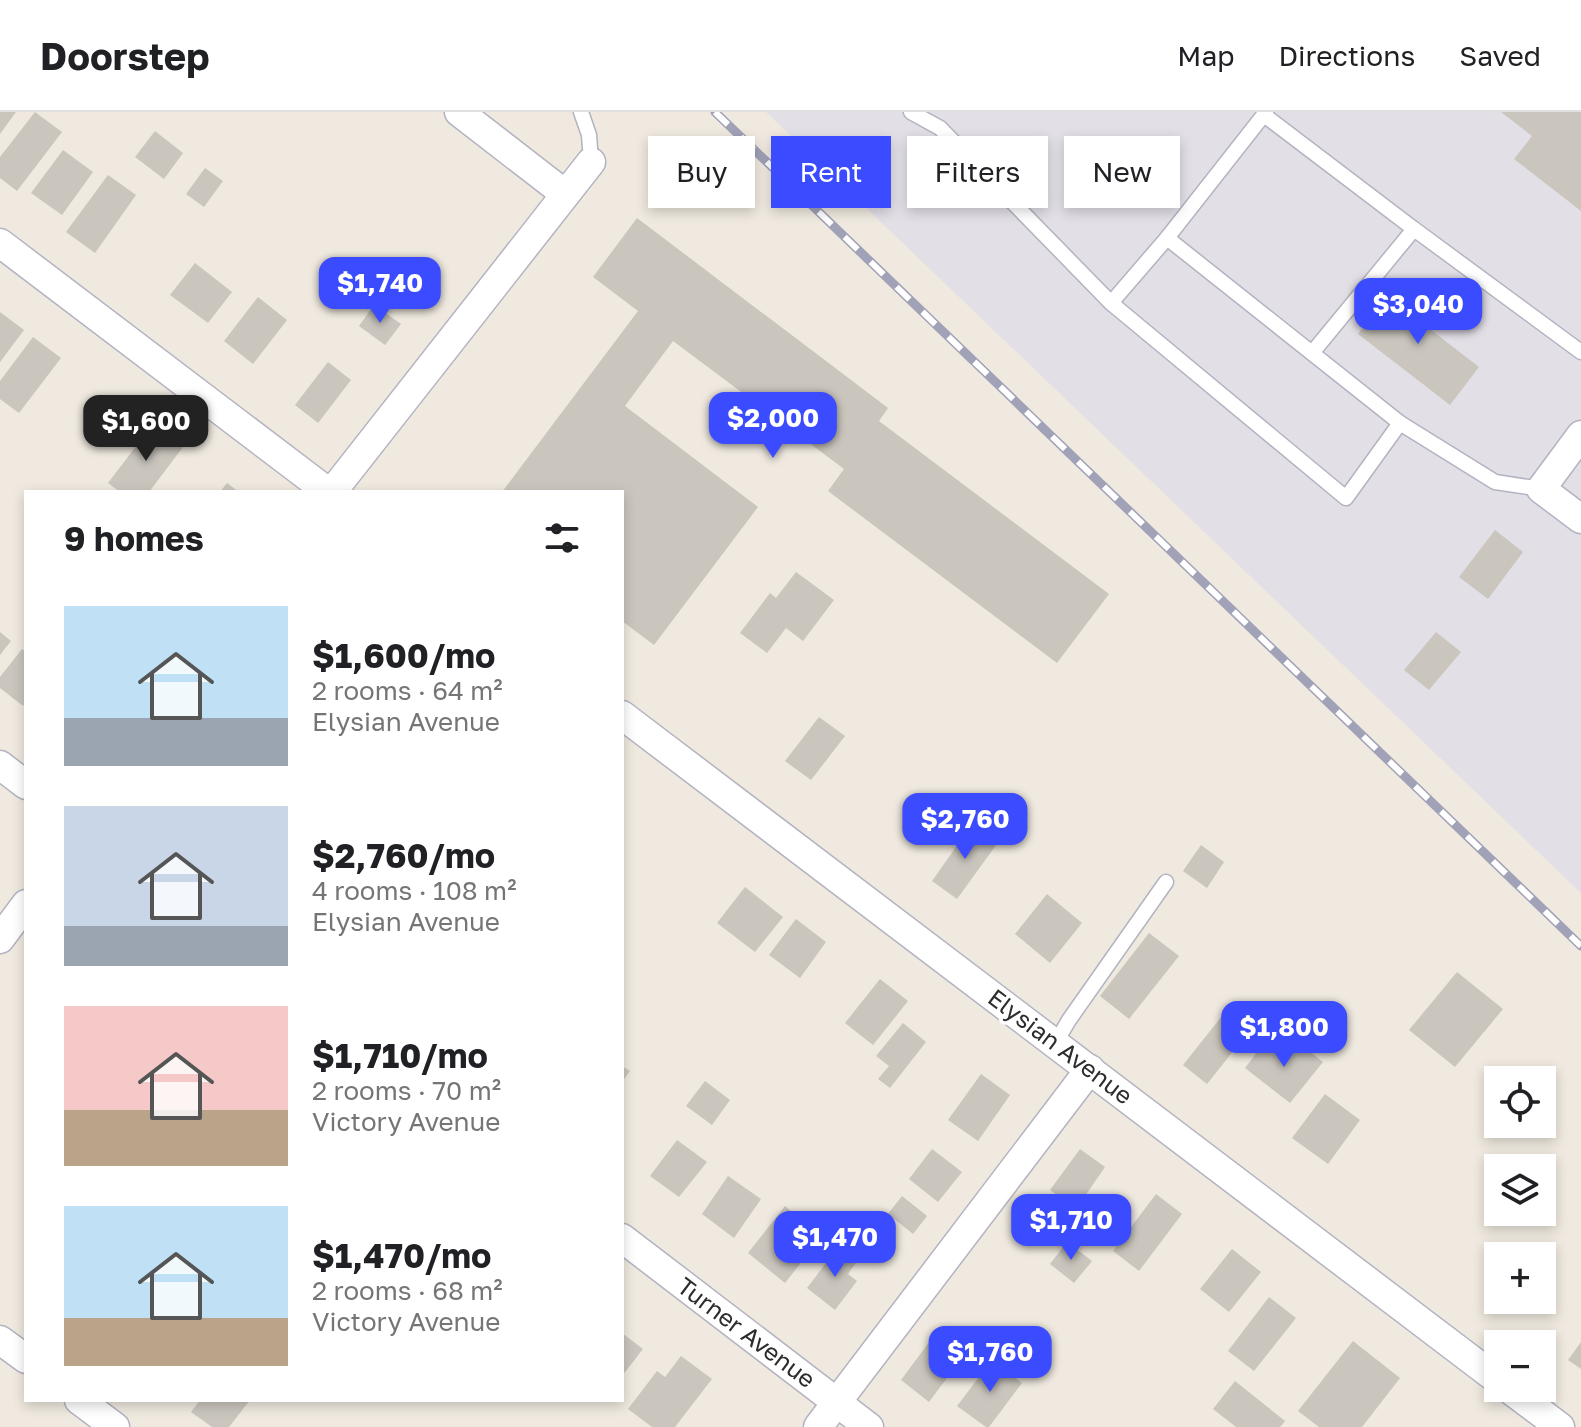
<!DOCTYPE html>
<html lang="en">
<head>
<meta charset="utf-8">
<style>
	body { margin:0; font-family:"Golos Text",sans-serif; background:#f6f6f6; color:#202124; height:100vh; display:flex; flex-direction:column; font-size:30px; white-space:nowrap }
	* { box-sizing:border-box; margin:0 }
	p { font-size:26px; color:#757577 }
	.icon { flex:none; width:44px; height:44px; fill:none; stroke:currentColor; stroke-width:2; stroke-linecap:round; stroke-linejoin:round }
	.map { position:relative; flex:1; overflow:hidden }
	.drawer { position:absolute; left:24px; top:378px; width:600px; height:912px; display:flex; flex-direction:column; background:#fff; border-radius:0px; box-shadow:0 4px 12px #0003 }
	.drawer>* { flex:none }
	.banner { position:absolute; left:648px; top:24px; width:760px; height:72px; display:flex; gap:16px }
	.controls { position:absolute; left:1484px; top:954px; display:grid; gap:16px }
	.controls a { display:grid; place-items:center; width:72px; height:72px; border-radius:0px; background:#fff; box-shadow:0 4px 12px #0003; font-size:40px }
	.price { position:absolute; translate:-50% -68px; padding:0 18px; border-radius:16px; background:#3b4bff; color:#fff; font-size:26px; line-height:52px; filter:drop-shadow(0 2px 4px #0008) }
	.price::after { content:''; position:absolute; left:50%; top:48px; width:24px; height:18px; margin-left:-12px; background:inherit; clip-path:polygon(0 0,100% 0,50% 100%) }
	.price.selected { background:#222; color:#fff }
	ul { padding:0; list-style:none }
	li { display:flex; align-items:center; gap:24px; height:200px; padding:0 40px }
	li span { display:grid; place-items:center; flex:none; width:224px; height:160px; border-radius:0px; color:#555 }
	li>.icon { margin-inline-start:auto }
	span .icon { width:96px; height:96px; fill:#fffc; stroke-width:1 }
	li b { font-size:34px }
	h2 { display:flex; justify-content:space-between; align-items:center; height:96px; padding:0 40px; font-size:34px }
	.pill { padding:0 28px; border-radius:0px; background:#fff; box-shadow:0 4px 12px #0003; font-size:28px; line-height:72px }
	.pill.selected { background:#3b4bff; color:#fff }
	header { display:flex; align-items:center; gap:48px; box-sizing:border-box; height:112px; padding:0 40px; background:#fff; border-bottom:2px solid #e0e0e0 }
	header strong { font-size:38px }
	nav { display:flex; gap:44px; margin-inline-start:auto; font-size:28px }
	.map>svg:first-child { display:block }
</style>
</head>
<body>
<header>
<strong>Doorstep</strong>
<nav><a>Map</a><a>Directions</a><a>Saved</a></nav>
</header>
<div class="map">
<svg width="1581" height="1315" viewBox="0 0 1581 1315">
	<rect width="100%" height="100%" fill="#efe9df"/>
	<path fill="#e2dfe7" d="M 766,0 L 1581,0 L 1581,781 Z"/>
	<g fill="#cac6be">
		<path d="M 0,0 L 16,0 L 0,22 Z"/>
		<path d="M 35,0 L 62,20 L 17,79 L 0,66 L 0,45 Z"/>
		<path d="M 1501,0 L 1581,0 L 1581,99 L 1514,47 L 1532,24 Z"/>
		<path d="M 155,19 L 183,41 L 164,67 L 135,45 Z"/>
		<path d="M 63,38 L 93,60 L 62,103 L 31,81 Z"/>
		<path d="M 205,56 L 223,69 L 204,95 L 186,82 Z"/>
		<path d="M 108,63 L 136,83 L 95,141 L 66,120 Z"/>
		<path d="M 637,106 L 888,296 L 879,309 L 1109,482 L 1057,551 L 828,379 L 844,357 L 673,229 L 625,294 L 758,395 L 654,533 L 622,509 L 622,380 L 502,380 L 638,199 L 593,165 Z"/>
		<path d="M 195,151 L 232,180 L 208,211 L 170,183 Z"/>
		<path d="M 1410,172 L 1427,186 L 1413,204 L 1479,255 L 1450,293 L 1358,222 L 1388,184 L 1396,190 Z"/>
		<path d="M 258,185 L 287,208 L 253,252 L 224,229 Z"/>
		<path d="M 374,193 L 401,212 L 385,233 L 359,214 Z"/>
		<path d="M 0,200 L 24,218 L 0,250 Z"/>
		<path d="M 33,225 L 61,246 L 19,301 L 0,287 L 0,269 Z"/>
		<path d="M 328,250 L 351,268 L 318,311 L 295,293 Z"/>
		<path d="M 153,312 L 183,335 L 149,380 L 120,380 L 108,371 Z"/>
		<path d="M 227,371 L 239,380 L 220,380 Z"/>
		<path d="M 1495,418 L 1523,440 L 1488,487 L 1459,465 Z"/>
		<path d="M 796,460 L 834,488 L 803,529 L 786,516 L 767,541 L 740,521 L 770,481 L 776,486 Z"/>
		<path d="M 0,520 L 11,529 L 0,543 Z"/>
		<path d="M 1436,520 L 1461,540 L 1429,578 L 1404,558 Z"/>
		<path d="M 22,537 L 26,540 L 26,589 L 23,594 L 0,576 L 0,565 Z"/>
		<path d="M 819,605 L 845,624 L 811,668 L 785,649 Z"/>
		<path d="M 973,711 L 999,729 L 957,787 L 932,769 Z"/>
		<path d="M 1201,733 L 1224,750 L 1207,776 L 1183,759 Z"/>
		<path d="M 745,775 L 783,805 L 755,840 L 717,811 Z"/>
		<path d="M 1047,782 L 1082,811 L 1050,851 L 1015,822 Z"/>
		<path d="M 796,807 L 826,830 L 800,866 L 769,843 Z"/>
		<path d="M 1149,821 L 1179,844 L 1129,907 L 1100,884 Z"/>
		<path d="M 1457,860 L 1503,897 L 1455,955 L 1409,918 Z"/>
		<path d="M 880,867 L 908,889 L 873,933 L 845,911 Z"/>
		<path d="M 1226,899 L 1250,918 L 1207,972 L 1183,953 Z"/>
		<path d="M 903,911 L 926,930 L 890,976 L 878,967 L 889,954 L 876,944 Z"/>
		<path d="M 1267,927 L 1290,945 L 1300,932 L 1323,950 L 1290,991 L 1245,956 Z"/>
		<path d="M 622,954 L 630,959 L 622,970 Z"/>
		<path d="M 981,962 L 1010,983 L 978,1029 L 948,1008 Z"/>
		<path d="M 705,969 L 730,988 L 712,1013 L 686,994 Z"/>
		<path d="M 1325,982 L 1360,1008 L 1328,1052 L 1292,1026 Z"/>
		<path d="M 677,1028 L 707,1050 L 679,1085 L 650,1064 Z"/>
		<path d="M 932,1037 L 962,1060 L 938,1090 L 909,1067 Z"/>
		<path d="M 1080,1037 L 1105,1055 L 1076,1097 L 1050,1078 Z"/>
		<path d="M 728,1064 L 761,1087 L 734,1126 L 702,1102 Z"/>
		<path d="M 1156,1082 L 1182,1102 L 1139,1159 L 1113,1139 Z"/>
		<path d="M 902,1084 L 927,1104 L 913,1122 L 888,1102 Z"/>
		<path d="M 785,1094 L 822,1124 L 785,1171 L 748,1141 Z"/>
		<path d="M 1067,1130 L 1092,1149 L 1074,1171 L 1050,1152 Z"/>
		<path d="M 839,1134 L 858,1148 L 848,1162 L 857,1169 L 835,1198 L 807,1176 Z"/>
		<path d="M 1232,1137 L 1261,1160 L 1229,1200 L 1200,1177 Z"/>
		<path d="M 1269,1185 L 1296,1206 L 1254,1259 L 1228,1239 Z"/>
		<path d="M 622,1221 L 643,1237 L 622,1264 Z"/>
		<path d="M 936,1221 L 964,1243 L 929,1290 L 901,1268 Z"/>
		<path d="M 1353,1229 L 1400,1266 L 1362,1315 L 1319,1315 L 1298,1299 Z"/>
		<path d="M 1581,1230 L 1581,1257 L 1568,1248 Z"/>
		<path d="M 681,1244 L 712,1267 L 675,1315 L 652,1315 L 628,1297 L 657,1259 L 665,1265 Z"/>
		<path d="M 992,1248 L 1022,1271 L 989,1315 L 986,1315 L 957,1294 Z"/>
		<path d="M 1235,1269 L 1285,1309 L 1280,1315 L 1236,1315 L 1213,1297 Z"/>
		<path d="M 200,1288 L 250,1288 L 229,1315 L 212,1315 L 191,1300 Z"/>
	</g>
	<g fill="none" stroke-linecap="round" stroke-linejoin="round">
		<defs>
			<g id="lane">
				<path d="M 581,0 L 589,23 L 591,50"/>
				<path d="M 911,0 L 940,16 L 1111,191 L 1167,126 L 1266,0"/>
				<path d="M 1264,3 L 1414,117 L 1312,241"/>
				<path d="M 1414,117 L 1581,240"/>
				<path d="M 1111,191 L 1346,386 L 1400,311 L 1167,126"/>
				<path d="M 1400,311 L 1495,370 L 1541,377"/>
				<path d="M 1055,932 L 1069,908 L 1166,770"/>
			</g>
			<g id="street">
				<path d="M 459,0 L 565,82"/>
				<path d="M 0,131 L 328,380"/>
				<path d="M 1581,323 L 1541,377 L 1581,407"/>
				<path d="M 332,380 L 591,50"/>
				<path d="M 622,603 L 1498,1268"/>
				<path d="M 0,653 L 26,673"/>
				<path d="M 0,827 L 26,792"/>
				<path d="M 622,1126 L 869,1315"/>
				<path d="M 0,1228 L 26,1247"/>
				<path d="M 1508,1276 L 1560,1315"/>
				<path d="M 79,1288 L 115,1315"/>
				<path d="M 818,1315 L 1090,957"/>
			</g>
		</defs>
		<use href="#lane" stroke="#b3b3c1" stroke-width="17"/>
		<use href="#street" stroke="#b3b3c1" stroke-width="31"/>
		<use href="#lane" stroke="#fff" stroke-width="14"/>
		<use href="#street" stroke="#fff" stroke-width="28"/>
		<defs>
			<path id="rail" d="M 715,0 L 1581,834"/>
		</defs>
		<use href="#rail" stroke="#a1a1b8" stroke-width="9"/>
		<use href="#rail" stroke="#fff" stroke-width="6" stroke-dasharray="18" stroke-linecap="butt"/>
	</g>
	<g text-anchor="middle" stroke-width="7" stroke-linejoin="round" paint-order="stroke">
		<g font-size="24" fill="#2d2d2d" stroke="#fff">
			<text transform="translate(1060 935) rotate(37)" y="8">Elysian Avenue</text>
			<text transform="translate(746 1221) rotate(37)" y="8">Turner Avenue</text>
		</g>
	</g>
</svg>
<div class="controls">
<a><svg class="icon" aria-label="locate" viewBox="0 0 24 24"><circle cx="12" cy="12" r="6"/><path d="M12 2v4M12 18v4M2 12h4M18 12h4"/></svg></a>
<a><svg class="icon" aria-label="layers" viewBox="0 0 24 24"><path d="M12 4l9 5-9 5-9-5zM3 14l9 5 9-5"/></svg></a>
<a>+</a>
<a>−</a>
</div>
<b class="price" style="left:380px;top:213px">$1,740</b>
<b class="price" style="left:1418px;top:234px">$3,040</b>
<b class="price" style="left:773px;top:348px">$2,000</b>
<b class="price selected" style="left:146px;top:351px">$1,600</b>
<b class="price" style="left:965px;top:749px">$2,760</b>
<b class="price" style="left:1284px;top:957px">$1,800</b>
<b class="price" style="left:1071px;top:1150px">$1,710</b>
<b class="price" style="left:835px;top:1167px">$1,470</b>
<b class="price" style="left:990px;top:1282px">$1,760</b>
<div class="banner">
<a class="pill">Buy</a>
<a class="pill selected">Rent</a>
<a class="pill">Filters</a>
<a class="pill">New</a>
</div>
<section class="drawer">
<h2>9 homes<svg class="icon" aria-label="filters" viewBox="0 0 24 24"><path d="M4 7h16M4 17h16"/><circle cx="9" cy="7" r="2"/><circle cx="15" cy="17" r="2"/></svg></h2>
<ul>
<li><span style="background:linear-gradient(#bfe0f5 70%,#9aa5b1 0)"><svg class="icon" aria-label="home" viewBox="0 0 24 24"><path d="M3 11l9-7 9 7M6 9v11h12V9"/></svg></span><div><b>$1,600/mo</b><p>2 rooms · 64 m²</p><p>Elysian Avenue</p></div></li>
<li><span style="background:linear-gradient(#c9d6e8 75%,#9aa5b1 0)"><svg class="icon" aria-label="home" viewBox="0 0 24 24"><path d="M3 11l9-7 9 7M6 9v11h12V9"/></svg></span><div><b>$2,760/mo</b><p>4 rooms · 108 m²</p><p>Elysian Avenue</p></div></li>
<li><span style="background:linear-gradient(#f6c9c9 65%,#b9a48a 0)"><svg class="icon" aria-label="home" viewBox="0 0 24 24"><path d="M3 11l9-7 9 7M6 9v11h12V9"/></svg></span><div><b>$1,710/mo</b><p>2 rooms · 70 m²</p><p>Victory Avenue</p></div></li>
<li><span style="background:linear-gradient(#bfe0f5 70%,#b9a48a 0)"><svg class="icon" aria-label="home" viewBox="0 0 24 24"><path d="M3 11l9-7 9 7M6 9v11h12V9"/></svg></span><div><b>$1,470/mo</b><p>2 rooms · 68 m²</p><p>Victory Avenue</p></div></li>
</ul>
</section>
</div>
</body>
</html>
